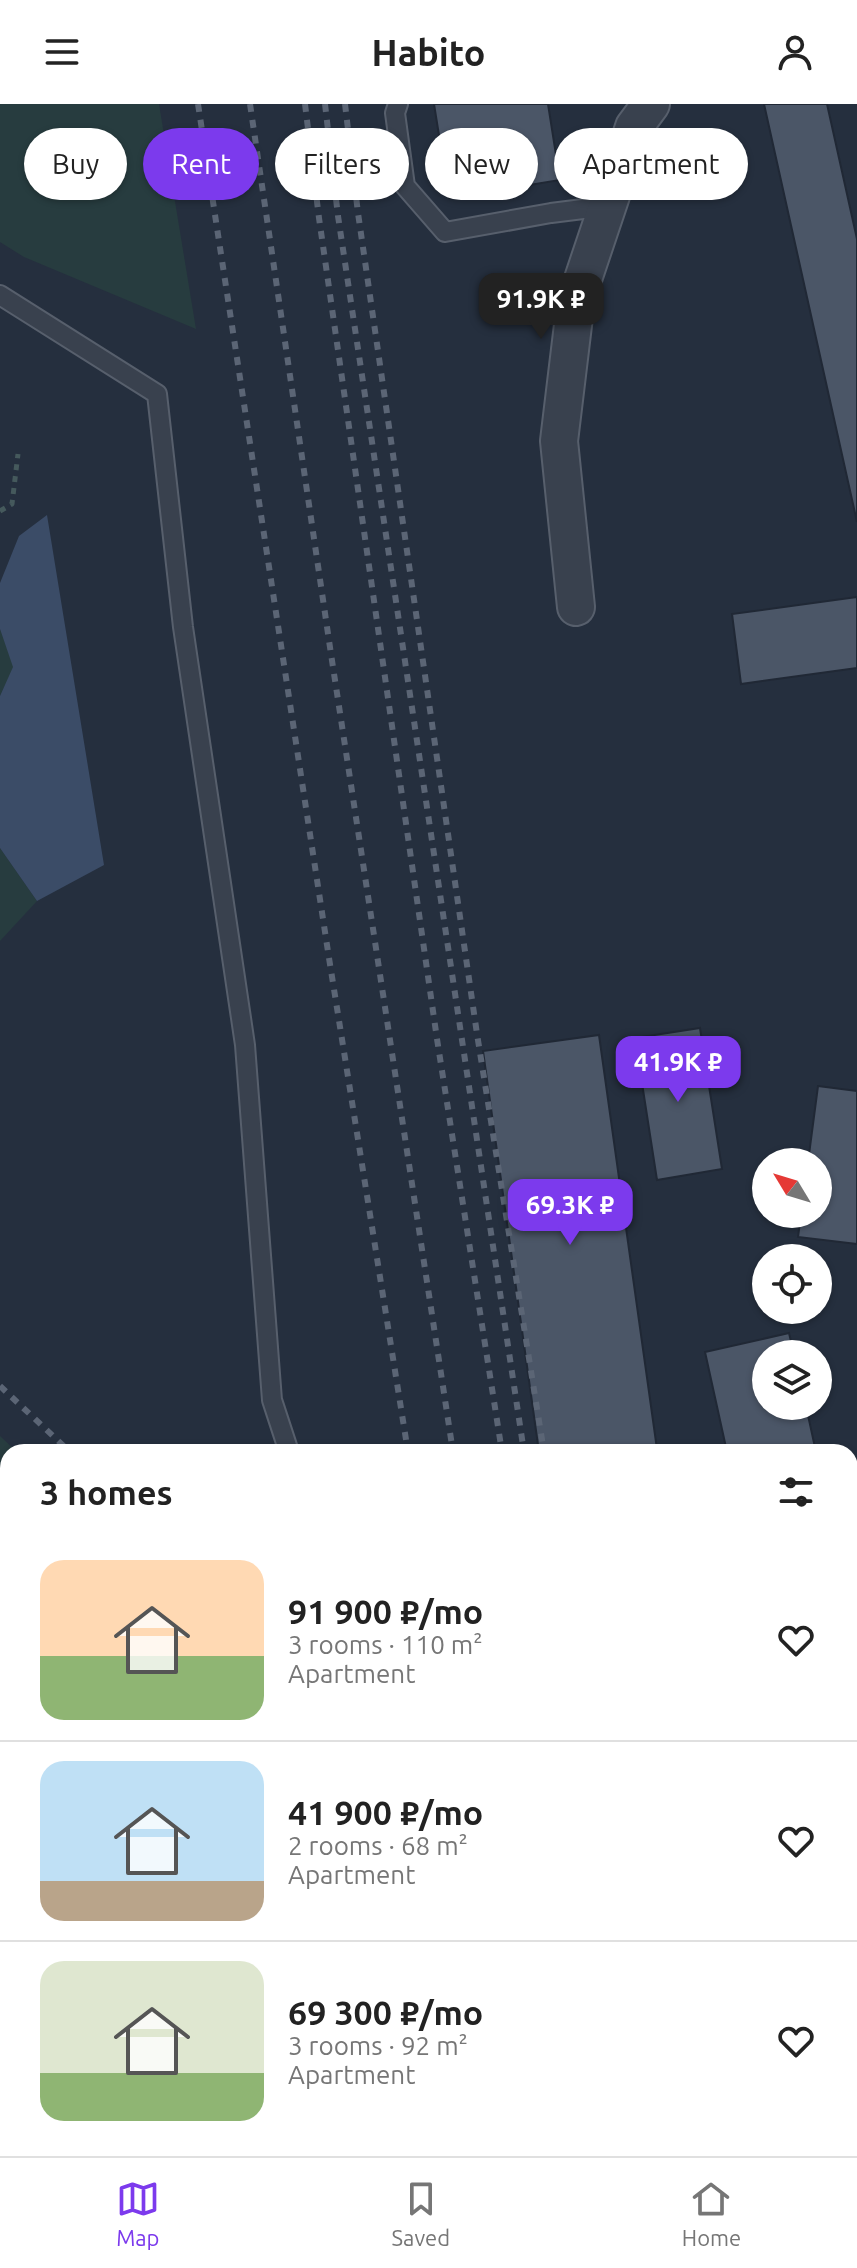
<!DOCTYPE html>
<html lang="en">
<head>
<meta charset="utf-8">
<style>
	body { margin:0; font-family:Ubuntu,sans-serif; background:#f2f2f2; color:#222; height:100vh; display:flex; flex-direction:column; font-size:30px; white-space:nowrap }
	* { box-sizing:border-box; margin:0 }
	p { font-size:26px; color:#767676 }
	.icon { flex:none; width:44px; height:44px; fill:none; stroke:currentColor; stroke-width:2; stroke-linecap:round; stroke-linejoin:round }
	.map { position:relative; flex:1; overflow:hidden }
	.drawer { position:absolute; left:0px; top:1340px; width:858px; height:712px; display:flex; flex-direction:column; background:#fff; border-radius:24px 24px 0 0; box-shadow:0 2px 6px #0004 }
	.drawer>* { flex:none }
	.banner { position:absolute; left:24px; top:24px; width:810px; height:72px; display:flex; gap:16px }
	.needle { width:52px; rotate:308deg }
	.tools { position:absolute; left:752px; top:1044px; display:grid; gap:16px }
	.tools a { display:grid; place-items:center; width:80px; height:80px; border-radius:50%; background:#fff; box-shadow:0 2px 6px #0004; font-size:40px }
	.price { position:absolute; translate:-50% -68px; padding:0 18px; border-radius:16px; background:#7c3aed; color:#fff; font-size:26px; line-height:52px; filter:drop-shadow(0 2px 4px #0008) }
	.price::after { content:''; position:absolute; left:50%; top:48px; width:24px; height:18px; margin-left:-12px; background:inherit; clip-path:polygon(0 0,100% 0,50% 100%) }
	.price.on { background:#222; color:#fff }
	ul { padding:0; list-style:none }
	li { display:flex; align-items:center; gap:24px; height:200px; padding:0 40px }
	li+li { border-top:2px solid #e0e0e0 }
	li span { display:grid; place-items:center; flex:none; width:224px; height:160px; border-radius:24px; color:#555 }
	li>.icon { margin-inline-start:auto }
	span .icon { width:96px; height:96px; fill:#fffc; stroke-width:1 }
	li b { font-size:34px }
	h2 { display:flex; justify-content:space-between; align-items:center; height:96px; padding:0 40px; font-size:34px }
	.pill { padding:0 28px; border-radius:36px; background:#fff; box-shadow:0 2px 6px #0004; font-size:28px; line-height:72px }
	.pill.on { background:#7c3aed; color:#fff }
	header { display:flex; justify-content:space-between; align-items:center; height:104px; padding:0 40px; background:#fff; font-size:36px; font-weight:700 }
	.tab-bar { display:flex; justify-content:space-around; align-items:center; height:112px; border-top:2px solid #e0e0e0; background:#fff; font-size:22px; color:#767676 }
	.tab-bar a { display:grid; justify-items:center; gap:4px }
	.tab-bar .on { color:#7c3aed }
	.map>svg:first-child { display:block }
</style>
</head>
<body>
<header><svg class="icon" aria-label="menu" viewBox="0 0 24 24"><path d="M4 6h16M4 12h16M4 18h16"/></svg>Habito<svg class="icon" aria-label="person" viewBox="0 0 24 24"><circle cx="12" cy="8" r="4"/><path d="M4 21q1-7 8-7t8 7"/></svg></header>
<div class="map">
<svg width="857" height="2052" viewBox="0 0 857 2052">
	<rect width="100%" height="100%" fill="#252f3e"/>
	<g fill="#273c3f">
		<path d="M 0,0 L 159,0 L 196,225 L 24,153 L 0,138 Z"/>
		<path d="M 0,525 L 14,563 L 0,592 Z"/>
		<path d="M 0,744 L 37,797 L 0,837 Z"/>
		<path d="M 0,1332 L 17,1348 L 8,1348 L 8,1602 L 0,1602 Z"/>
		<path d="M 281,2044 L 420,2044 L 424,2052 L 281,2052 Z"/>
	</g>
	<path fill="#3b4c67" d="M 47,411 L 104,761 L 37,797 L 0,744 L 0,592 L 13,563 L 0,525 L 0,479 L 19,432 Z"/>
	<g fill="#4b5667" stroke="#202835" stroke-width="2">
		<path d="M 434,0 L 548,0 L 560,76 L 449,94 Z"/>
		<path d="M 764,0 L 827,0 L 857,135 L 857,418 Z"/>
		<path d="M 857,493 L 857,564 L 741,580 L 732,510 Z"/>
		<path d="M 700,924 L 722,1065 L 657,1076 L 635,934 Z"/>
		<path d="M 599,931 L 657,1345 L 638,1348 L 539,1348 L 483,947 Z"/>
		<path d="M 818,982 L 857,987 L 857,1140 L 798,1133 L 801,1110 L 818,1110 L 818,1058 L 808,1058 Z"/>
		<path d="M 789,1229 L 794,1250 L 766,1250 L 766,1302 L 806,1302 L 816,1348 L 727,1348 L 705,1248 Z"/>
	</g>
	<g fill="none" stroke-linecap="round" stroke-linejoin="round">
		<defs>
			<g id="lane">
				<path d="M 398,0 L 395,9 L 405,82 L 445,128 L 551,109 L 607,102"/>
				<path d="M 0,191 L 157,290 L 183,523 L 245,941 L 272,1296 L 289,1348"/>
				<path d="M 161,2052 L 167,2044"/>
			</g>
			<g id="street">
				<path d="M 576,503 L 559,337 L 576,196 L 634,23 L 651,0"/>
				<path d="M 0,1886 L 8,1887"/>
			</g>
		</defs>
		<use href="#lane" stroke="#575f6c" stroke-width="22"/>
		<use href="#street" stroke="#575f6c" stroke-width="40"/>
		<path stroke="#45595c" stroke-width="5" stroke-dasharray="6 6" stroke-linecap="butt" d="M 0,407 L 12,400 L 18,350"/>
		<use href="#lane" stroke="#39414e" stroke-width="18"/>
		<use href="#street" stroke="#39414e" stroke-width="36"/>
		<g stroke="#5b6575" stroke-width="6" stroke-dasharray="8 8" stroke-linecap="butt">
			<path d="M 198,0 L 329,854 L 408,1348"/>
			<path d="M 250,0 L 331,550 L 453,1348"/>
			<path d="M 305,0 L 319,114 L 437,935 L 502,1348"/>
			<path d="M 325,0 L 338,112 L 524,1348"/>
			<path d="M 345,0 L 358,109 L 477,930 L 544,1348"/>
			<path d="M 0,1282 L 70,1348"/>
			<path d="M 470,2044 L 473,2052"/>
			<path d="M 543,2044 L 544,2052"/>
			<path d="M 607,2044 L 608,2052"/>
			<path d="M 633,2044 L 634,2052"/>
		</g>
	</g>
</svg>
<div class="tools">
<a><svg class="needle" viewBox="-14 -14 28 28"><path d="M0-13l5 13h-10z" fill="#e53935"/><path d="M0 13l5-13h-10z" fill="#767676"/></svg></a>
<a><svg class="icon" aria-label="locate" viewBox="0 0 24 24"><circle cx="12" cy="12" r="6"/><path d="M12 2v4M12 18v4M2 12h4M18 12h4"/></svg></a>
<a><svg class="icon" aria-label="layers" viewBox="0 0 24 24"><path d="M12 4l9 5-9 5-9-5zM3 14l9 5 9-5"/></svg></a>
</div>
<b class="price on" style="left:541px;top:237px">91.9K ₽</b>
<b class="price" style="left:678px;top:1000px">41.9K ₽</b>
<b class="price" style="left:570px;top:1143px">69.3K ₽</b>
<div class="banner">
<a class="pill">Buy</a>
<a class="pill on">Rent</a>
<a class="pill">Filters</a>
<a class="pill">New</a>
<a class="pill">Apartment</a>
</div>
<section class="drawer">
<h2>3 homes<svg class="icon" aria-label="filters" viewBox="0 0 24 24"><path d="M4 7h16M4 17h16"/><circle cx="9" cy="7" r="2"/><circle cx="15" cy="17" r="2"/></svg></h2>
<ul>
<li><span style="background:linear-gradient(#ffd9b3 60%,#8fb573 0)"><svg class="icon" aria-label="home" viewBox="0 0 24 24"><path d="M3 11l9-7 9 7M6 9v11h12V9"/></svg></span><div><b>91 900 ₽/mo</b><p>3 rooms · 110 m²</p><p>Apartment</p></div><svg class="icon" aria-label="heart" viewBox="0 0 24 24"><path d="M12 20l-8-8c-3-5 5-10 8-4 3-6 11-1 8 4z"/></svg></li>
<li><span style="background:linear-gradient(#bfe0f5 75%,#b9a48a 0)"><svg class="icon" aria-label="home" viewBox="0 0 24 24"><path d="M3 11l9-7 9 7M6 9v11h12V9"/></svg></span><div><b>41 900 ₽/mo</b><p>2 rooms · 68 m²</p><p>Apartment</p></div><svg class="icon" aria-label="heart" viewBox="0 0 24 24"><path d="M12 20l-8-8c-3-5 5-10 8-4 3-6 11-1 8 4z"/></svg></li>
<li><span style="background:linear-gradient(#dfe7d0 70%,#8fb573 0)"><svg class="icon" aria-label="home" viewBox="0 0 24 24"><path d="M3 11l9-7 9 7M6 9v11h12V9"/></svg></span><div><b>69 300 ₽/mo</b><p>3 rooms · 92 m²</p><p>Apartment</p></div><svg class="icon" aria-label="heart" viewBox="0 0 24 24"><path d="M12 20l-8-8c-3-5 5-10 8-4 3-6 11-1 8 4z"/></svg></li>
</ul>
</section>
</div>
<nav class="tab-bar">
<a class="on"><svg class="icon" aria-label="map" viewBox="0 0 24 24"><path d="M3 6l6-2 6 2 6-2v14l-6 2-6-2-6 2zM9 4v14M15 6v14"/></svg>Map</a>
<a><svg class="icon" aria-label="saved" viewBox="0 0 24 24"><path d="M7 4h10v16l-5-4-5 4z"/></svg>Saved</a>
<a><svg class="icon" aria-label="home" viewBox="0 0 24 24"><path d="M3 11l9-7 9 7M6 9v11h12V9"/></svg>Home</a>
</nav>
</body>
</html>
